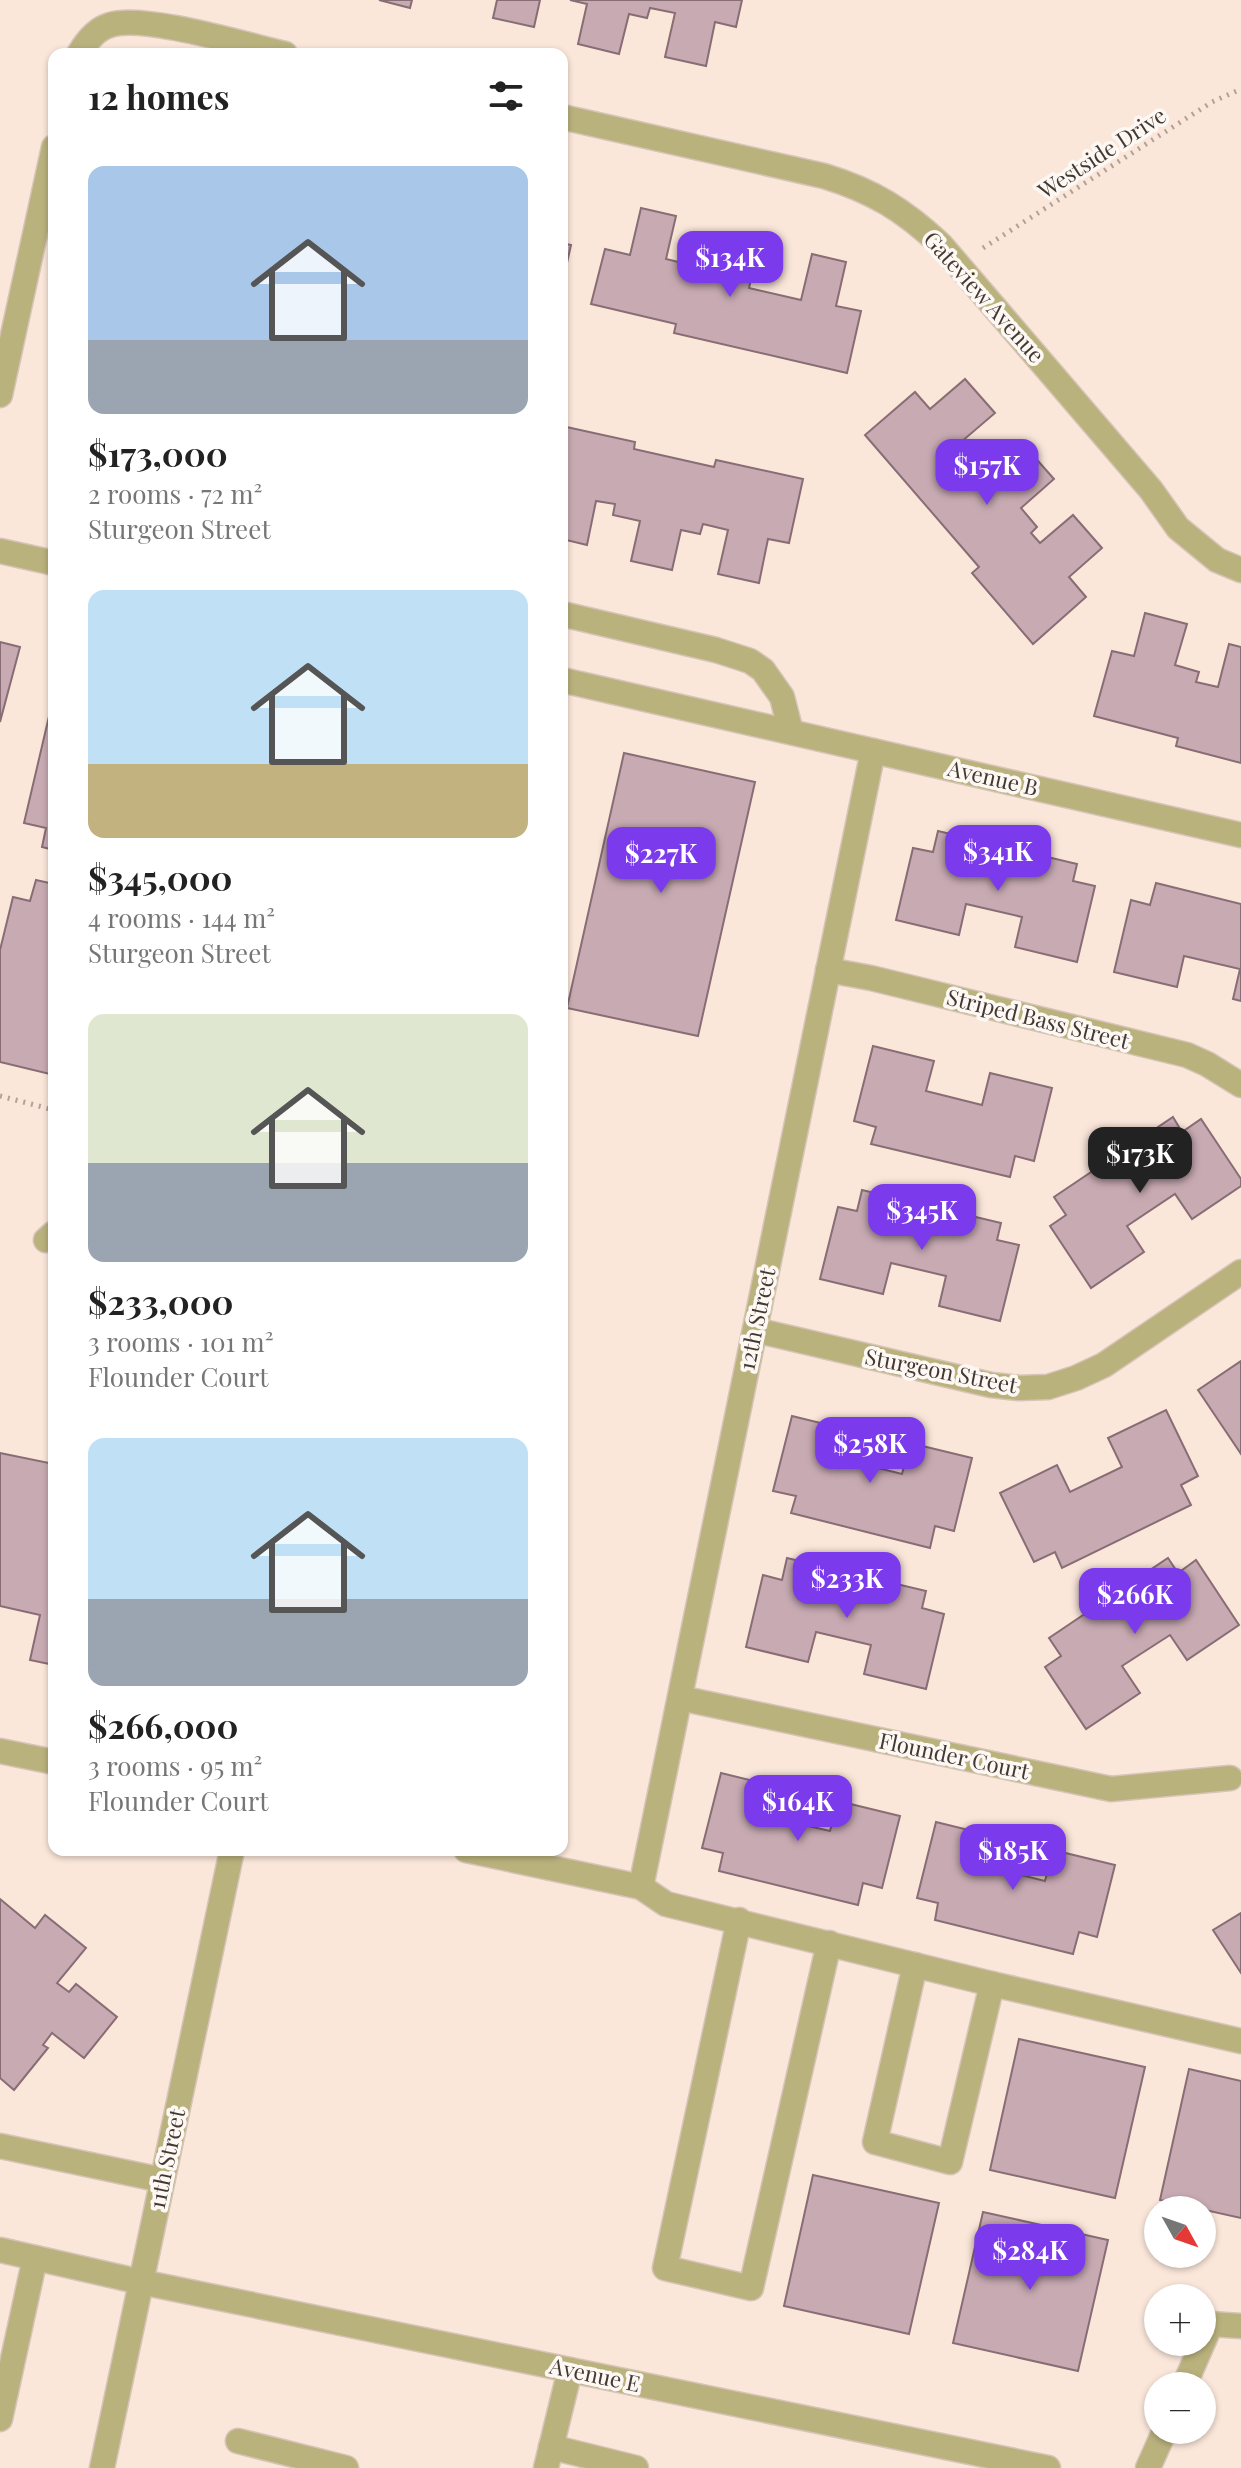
<!DOCTYPE html>
<html lang="en">
<head>
<meta charset="utf-8">
<style>
	body { margin:0; font-family:"Playfair Display",serif; background:#f2f2f2; color:#222; height:100vh; display:flex; flex-direction:column; font-size:30px; white-space:nowrap }
	* { box-sizing:border-box; margin:0 }
	p { font-size:26px; color:#767676 }
	.icon { flex:none; width:44px; height:44px; fill:none; stroke:currentColor; stroke-width:2; stroke-linecap:round; stroke-linejoin:round }
	.map { position:relative; flex:1; overflow:hidden }
	.panel { position:absolute; left:48px; top:48px; width:520px; height:1808px; display:flex; flex-direction:column; background:#fff; border-radius:16px; box-shadow:0 2px 6px #0004 }
	.panel>* { flex:none }
	.needle { width:52px; rotate:130deg }
	.tools { position:absolute; left:1144px; top:2196px; display:grid; gap:16px }
	.tools a { display:grid; place-items:center; width:72px; height:72px; border-radius:50%; background:#fff; box-shadow:0 2px 6px #0004; font-size:40px }
	.price { position:absolute; translate:-50% -68px; padding:0 18px; border-radius:16px; background:#7c3aed; color:#fff; font-size:26px; line-height:52px; filter:drop-shadow(0 2px 4px #0008) }
	.price::after { content:''; position:absolute; left:50%; top:48px; width:24px; height:18px; margin-left:-12px; background:inherit; clip-path:polygon(0 0,100% 0,50% 100%) }
	.price.on { background:#222; color:#fff }
	ul { padding:0; list-style:none }
	li { display:grid; align-content:center; gap:16px; height:424px; padding:0 40px }
	li span { display:grid; place-items:center; height:248px; border-radius:16px; color:#555 }
	li>.icon { margin-inline-start:auto }
	span .icon { width:144px; height:144px; fill:#fffc; stroke-width:1 }
	li b { font-size:34px }
	h2 { display:flex; justify-content:space-between; align-items:center; height:96px; padding:0 40px; font-size:34px }
	.map>svg:first-child { display:block }
</style>
</head>
<body>
<div class="map">
<svg width="1241" height="2468" viewBox="0 0 1241 2468">
	<rect width="100%" height="100%" fill="#fbe7da"/>
	<g fill="#c8aab3" stroke="#886d75" stroke-width="2">
		<path d="M 379,0 L 412,0 L 410,8 Z"/>
		<path d="M 497,0 L 540,0 L 534,27 L 493,18 Z"/>
		<path d="M 570,0 L 742,0 L 736,27 L 715,22 L 706,66 L 665,57 L 675,13 L 650,8 L 647,18 L 629,14 L 619,54 L 578,44 L 587,4 Z"/>
		<path d="M 641,208 L 676,216 L 666,259 L 691,265 L 689,274 L 714,279 L 724,235 L 759,244 L 749,288 L 801,300 L 812,254 L 846,262 L 836,306 L 861,311 L 847,373 L 674,333 L 676,324 L 591,304 L 605,249 L 630,255 Z"/>
		<path d="M 562,243 L 571,245 L 562,285 Z"/>
		<path d="M 965,379 L 995,413 L 961,442 L 988,474 L 1023,444 L 1054,479 L 1021,508 L 1037,527 L 1031,533 L 1040,543 L 1073,515 L 1102,548 L 1069,577 L 1086,597 L 1033,644 L 972,573 L 979,567 L 865,435 L 915,392 L 930,409 Z"/>
		<path d="M 562,426 L 635,442 L 634,449 L 714,467 L 716,460 L 803,479 L 789,543 L 768,539 L 759,583 L 718,574 L 728,530 L 703,524 L 700,534 L 681,530 L 672,570 L 631,561 L 640,521 L 613,515 L 615,504 L 596,501 L 587,545 L 562,539 Z"/>
		<path d="M 1145,613 L 1187,624 L 1175,665 L 1199,672 L 1196,682 L 1218,687 L 1229,644 L 1241,647 L 1241,763 L 1176,746 L 1178,738 L 1094,716 L 1112,651 L 1134,656 Z"/>
		<path d="M 0,642 L 20,647 L 0,722 Z"/>
		<path d="M 54,695 L 54,850 L 42,847 L 46,828 L 24,823 Z"/>
		<path d="M 624,753 L 755,782 L 698,1036 L 567,1008 Z"/>
		<path d="M 938,831 L 1077,864 L 1073,881 L 1095,886 L 1077,962 L 1015,947 L 1022,917 L 966,904 L 959,935 L 896,920 L 913,848 L 933,852 Z"/>
		<path d="M 36,880 L 54,884 L 54,1000 L 52,1008 L 54,1009 L 54,1075 L 0,1062 L 0,950 L 13,897 L 30,901 Z"/>
		<path d="M 1156,883 L 1241,904 L 1241,1001 L 1233,999 L 1240,969 L 1184,956 L 1177,987 L 1114,972 L 1131,900 L 1150,905 Z"/>
		<path d="M 873,1046 L 934,1061 L 926,1091 L 982,1105 L 990,1073 L 1052,1088 L 1034,1161 L 1015,1156 L 1010,1177 L 871,1144 L 876,1127 L 854,1121 Z"/>
		<path d="M 1173,1117 L 1182,1132 L 1201,1119 L 1241,1179 L 1241,1186 L 1192,1219 L 1175,1194 L 1127,1226 L 1144,1252 L 1091,1288 L 1050,1226 L 1066,1215 L 1054,1197 Z"/>
		<path d="M 862,1190 L 1001,1223 L 997,1240 L 1019,1245 L 1000,1321 L 939,1306 L 946,1276 L 891,1263 L 883,1294 L 820,1279 L 838,1207 L 857,1211 Z"/>
		<path d="M 1241,1361 L 1241,1454 L 1198,1390 Z"/>
		<path d="M 1166,1410 L 1198,1476 L 1181,1485 L 1191,1505 L 1062,1568 L 1055,1552 L 1034,1562 L 1000,1493 L 1057,1465 L 1070,1492 L 1122,1467 L 1108,1438 Z"/>
		<path d="M 792,1416 L 853,1431 L 846,1460 L 902,1474 L 910,1443 L 972,1458 L 954,1531 L 935,1526 L 930,1548 L 791,1513 L 796,1496 L 773,1491 Z"/>
		<path d="M 0,1453 L 54,1464 L 54,1665 L 30,1660 L 40,1615 L 0,1606 Z"/>
		<path d="M 787,1558 L 926,1591 L 922,1608 L 944,1614 L 926,1689 L 864,1674 L 871,1645 L 816,1632 L 808,1662 L 746,1647 L 763,1575 L 782,1580 Z"/>
		<path d="M 1168,1558 L 1178,1573 L 1196,1560 L 1239,1625 L 1187,1660 L 1170,1635 L 1122,1666 L 1140,1693 L 1086,1729 L 1045,1667 L 1061,1656 L 1049,1638 Z"/>
		<path d="M 721,1773 L 782,1788 L 774,1818 L 830,1831 L 838,1801 L 900,1816 L 882,1888 L 863,1883 L 858,1905 L 719,1871 L 723,1853 L 702,1848 Z"/>
		<path d="M 936,1822 L 997,1837 L 989,1867 L 1045,1881 L 1053,1850 L 1115,1865 L 1097,1937 L 1079,1932 L 1073,1954 L 935,1920 L 938,1903 L 917,1898 Z"/>
		<path d="M 0,1899 L 35,1928 L 45,1915 L 86,1948 L 57,1983 L 69,1992 L 76,1984 L 117,2017 L 84,2058 L 52,2033 L 43,2045 L 48,2048 L 14,2090 L 0,2078 Z"/>
		<path d="M 1241,1913 L 1241,1973 L 1213,1930 Z"/>
		<path d="M 1019,2039 L 1145,2067 L 1115,2198 L 990,2170 Z"/>
		<path d="M 1189,2069 L 1241,2081 L 1241,2218 L 1160,2200 Z"/>
		<path d="M 813,2175 L 939,2203 L 909,2334 L 784,2306 Z"/>
		<path d="M 983,2212 L 1108,2240 L 1078,2371 L 953,2343 Z"/>
	</g>
	<g fill="none" stroke-linecap="round" stroke-linejoin="round">
		<defs>
			<g id="minor">
				<path d="M 79,54 C 86,42 96,29 110,25 C 143,14 246,45 285,54"/>
				<path d="M 562,117 L 824,176 C 873,191 904,210 941,245 L 1151,490 L 1178,528 L 1217,560 L 1241,570"/>
				<path d="M 0,395 L 54,147"/>
				<path d="M 0,551 L 54,563"/>
				<path d="M 562,614 L 716,650 L 750,661 L 763,670 L 782,697 L 791,732"/>
				<path d="M 562,680 L 1241,835"/>
				<path d="M 828,970 L 871,978 L 1187,1055 L 1207,1064 L 1241,1085"/>
				<path d="M 46,1240 L 54,1233"/>
				<path d="M 755,1330 L 991,1385 L 1019,1388 L 1048,1387 L 1076,1378 L 1104,1365 L 1241,1272"/>
				<path d="M 680,1698 L 1111,1789 L 1230,1778"/>
				<path d="M 0,1751 L 54,1762"/>
				<path d="M 466,1850 L 641,1887 L 666,1904 L 992,1984 L 1241,2041"/>
				<path d="M 641,1887 L 873,751"/>
				<path d="M 739,1920 L 665,2268 L 751,2288 L 829,1943"/>
				<path d="M 915,1965 L 875,2142 L 950,2162 L 992,1984"/>
				<path d="M 0,2146 L 162,2180"/>
				<path d="M 0,2250 L 141,2282 L 1048,2468"/>
				<path d="M 1184,2386 L 1211,2324 L 1241,2326"/>
				<path d="M 0,2419 L 35,2258"/>
				<path d="M 238,2441 L 346,2468"/>
				<path d="M 551,2447 L 636,2468"/>
				<path d="M 102,2468 L 232,1850"/>
				<path d="M 546,2468 L 570,2370"/>
				<path d="M 1148,2468 L 1165,2430"/>
			</g>
		</defs>
		<use href="#minor" stroke="#d6c4b8" stroke-width="27"/>
		<g stroke="#b1a197" stroke-width="5" stroke-dasharray="2 6" stroke-linecap="butt">
			<path d="M 983,248 L 1212,102 L 1241,89"/>
			<path d="M 0,1096 L 54,1110"/>
		</g>
		<use href="#minor" stroke="#bab27d" stroke-width="24"/>
	</g>
	<g text-anchor="middle" stroke-width="7" stroke-linejoin="round" paint-order="stroke">
		<g font-size="22" fill="#433932" stroke="#fdf8f4">
			<text transform="translate(1102 153) rotate(-33)" y="8">Westside Drive</text>
			<text transform="translate(984 297) rotate(48)" y="8">Gateview Avenue</text>
			<text transform="translate(993 778) rotate(13)" y="8">Avenue B</text>
			<text transform="translate(1038 1019) rotate(14)" y="8">Striped Bass Street</text>
			<text transform="translate(757 1319) rotate(-78)" y="8">12th Street</text>
			<text transform="translate(941 1371) rotate(11)" y="8">Sturgeon Street</text>
			<text transform="translate(954 1756) rotate(12)" y="8">Flounder Court</text>
			<text transform="translate(167 2159) rotate(-78)" y="8">11th Street</text>
			<text transform="translate(595 2375) rotate(12)" y="8">Avenue E</text>
		</g>
	</g>
</svg>
<div class="tools">
<a><svg class="needle" viewBox="-14 -14 28 28"><path d="M0-13l5 13h-10z" fill="#e53935"/><path d="M0 13l5-13h-10z" fill="#767676"/></svg></a>
<a>+</a>
<a>−</a>
</div>
<b class="price" style="left:730px;top:299px">$134K</b>
<b class="price" style="left:987px;top:507px">$157K</b>
<b class="price" style="left:998px;top:893px">$341K</b>
<b class="price" style="left:661px;top:895px">$227K</b>
<b class="price on" style="left:1140px;top:1195px">$173K</b>
<b class="price" style="left:922px;top:1252px">$345K</b>
<b class="price" style="left:870px;top:1485px">$258K</b>
<b class="price" style="left:847px;top:1620px">$233K</b>
<b class="price" style="left:1135px;top:1636px">$266K</b>
<b class="price" style="left:798px;top:1843px">$164K</b>
<b class="price" style="left:1013px;top:1892px">$185K</b>
<b class="price" style="left:1030px;top:2292px">$284K</b>
<section class="panel">
<h2>12 homes<svg class="icon" aria-label="filters" viewBox="0 0 24 24"><path d="M4 7h16M4 17h16"/><circle cx="9" cy="7" r="2"/><circle cx="15" cy="17" r="2"/></svg></h2>
<ul>
<li><span style="background:linear-gradient(#a9c7e8 70%,#9aa5b1 0)"><svg class="icon" aria-label="home" viewBox="0 0 24 24"><path d="M3 11l9-7 9 7M6 9v11h12V9"/></svg></span><div><b>$173,000</b><p>2 rooms · 72 m²</p><p>Sturgeon Street</p></div></li>
<li><span style="background:linear-gradient(#bfe0f5 70%,#c2b280 0)"><svg class="icon" aria-label="home" viewBox="0 0 24 24"><path d="M3 11l9-7 9 7M6 9v11h12V9"/></svg></span><div><b>$345,000</b><p>4 rooms · 144 m²</p><p>Sturgeon Street</p></div></li>
<li><span style="background:linear-gradient(#dfe7d0 60%,#9aa5b1 0)"><svg class="icon" aria-label="home" viewBox="0 0 24 24"><path d="M3 11l9-7 9 7M6 9v11h12V9"/></svg></span><div><b>$233,000</b><p>3 rooms · 101 m²</p><p>Flounder Court</p></div></li>
<li><span style="background:linear-gradient(#bfe0f5 65%,#9aa5b1 0)"><svg class="icon" aria-label="home" viewBox="0 0 24 24"><path d="M3 11l9-7 9 7M6 9v11h12V9"/></svg></span><div><b>$266,000</b><p>3 rooms · 95 m²</p><p>Flounder Court</p></div></li>
</ul>
</section>
</div>
</body>
</html>
